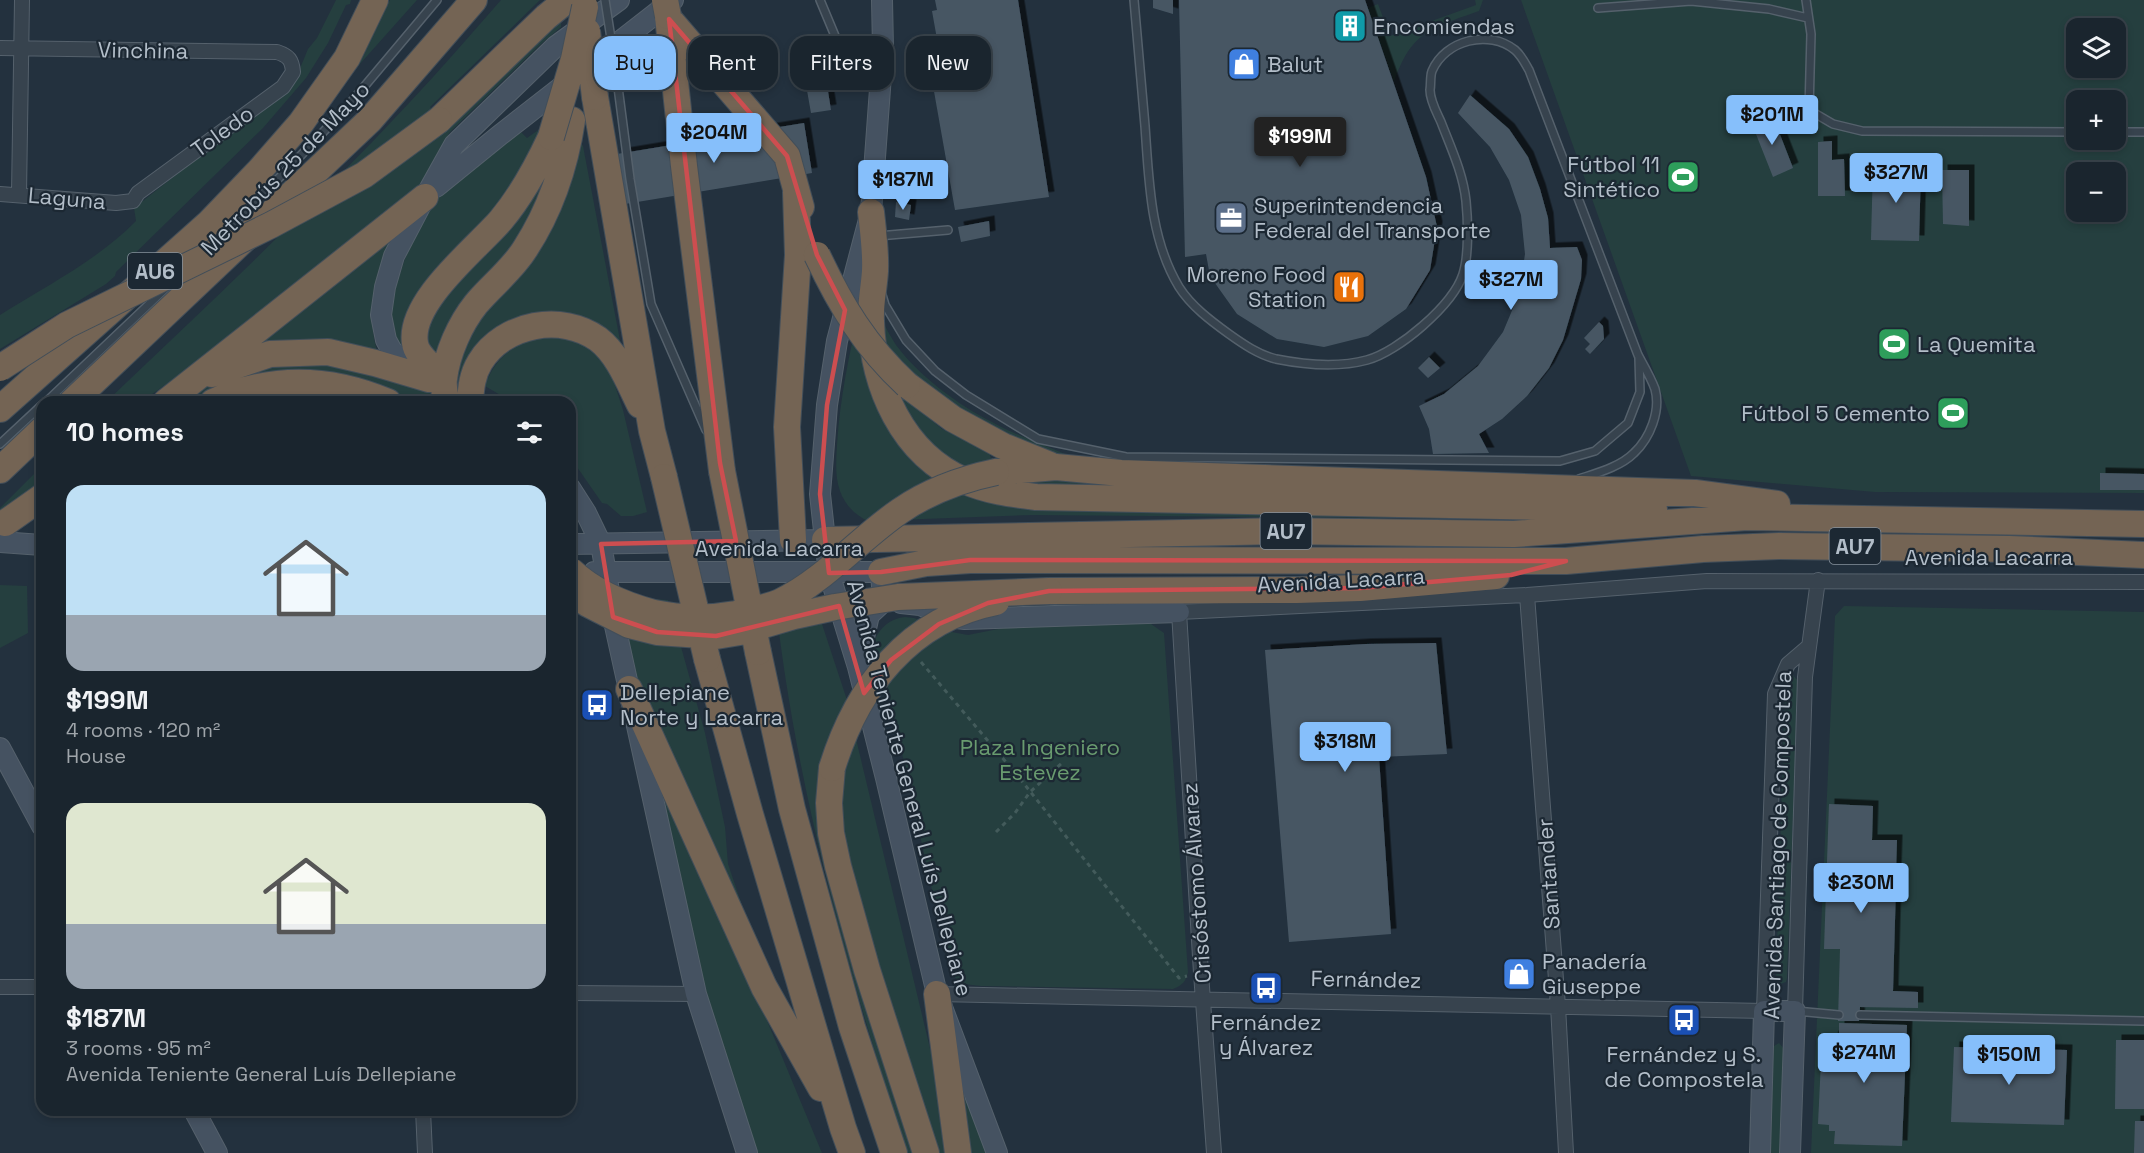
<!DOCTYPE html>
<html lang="en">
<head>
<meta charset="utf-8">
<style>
	:root { --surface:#1a252e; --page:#232d36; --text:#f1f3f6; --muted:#9fa5aa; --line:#38424a; --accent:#86bffb }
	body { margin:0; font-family:"Space Grotesk",sans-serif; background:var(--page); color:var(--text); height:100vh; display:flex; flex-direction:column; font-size:22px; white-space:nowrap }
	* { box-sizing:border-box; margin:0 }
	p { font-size:20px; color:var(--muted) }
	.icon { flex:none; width:33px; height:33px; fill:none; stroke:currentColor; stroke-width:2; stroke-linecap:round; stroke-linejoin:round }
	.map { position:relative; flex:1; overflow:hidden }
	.sheet { position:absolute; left:36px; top:396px; width:540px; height:720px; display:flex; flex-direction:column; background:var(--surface); border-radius:18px; box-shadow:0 3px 9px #0003,0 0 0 2px var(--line) }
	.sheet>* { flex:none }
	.hud { position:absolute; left:594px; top:36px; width:570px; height:54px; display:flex; gap:12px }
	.buttons { position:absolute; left:2066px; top:18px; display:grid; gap:12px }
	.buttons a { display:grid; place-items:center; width:60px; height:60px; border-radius:12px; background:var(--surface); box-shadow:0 3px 9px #0003,0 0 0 2px var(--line); font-size:30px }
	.price { position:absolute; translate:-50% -51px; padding:0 14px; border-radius:6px; background:var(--accent); color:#111; font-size:20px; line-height:39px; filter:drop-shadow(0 2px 3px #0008) }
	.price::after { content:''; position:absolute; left:50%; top:36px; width:18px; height:14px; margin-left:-9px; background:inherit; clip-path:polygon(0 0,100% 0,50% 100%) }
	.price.selected { background:#222; color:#fff }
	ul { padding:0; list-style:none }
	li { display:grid; align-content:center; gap:12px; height:318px; padding:0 30px }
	li span { display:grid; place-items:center; height:186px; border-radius:18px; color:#555 }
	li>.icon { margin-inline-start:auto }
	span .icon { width:108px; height:108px; fill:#fffc; stroke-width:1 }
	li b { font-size:26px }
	h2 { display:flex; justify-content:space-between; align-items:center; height:72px; padding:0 30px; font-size:26px }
	.tag { padding:0 21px; border-radius:18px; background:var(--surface); box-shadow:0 3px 9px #0003,0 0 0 2px var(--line); font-size:21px; line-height:54px }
	.tag.selected { background:var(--accent); color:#111 }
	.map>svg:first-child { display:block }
</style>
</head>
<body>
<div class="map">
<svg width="2144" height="1153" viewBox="0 0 2144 1153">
	<defs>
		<filter id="shadow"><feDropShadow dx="5.5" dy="-5.5" stdDeviation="0" flood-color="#0009"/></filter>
	</defs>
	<rect width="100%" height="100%" fill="#23313e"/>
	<path fill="#253f3f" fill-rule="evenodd" d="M336,0H351L350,4L346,5L328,43L306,78L263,128L116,272L115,276L106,284L0,349V315C46,286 98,260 136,221L134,208L285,89L296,78L308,49L317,38Z
		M390,0H417L359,65L388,3Z
		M501,0H540L430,107L447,128L561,20V27L541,44L450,132L439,150L417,193L209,354L141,402H106C209,304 313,206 410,102C441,69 471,34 501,0Z
		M1475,0H1483L1479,11C1432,28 1412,30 1394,82L1368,8L1378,4L1390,36L1476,5Z
		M1521,0H2144V493L1875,492L1691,476ZM2076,28H2115V68H2076ZM2076,100H2115V140H2076ZM2076,172H2115V212H2076Z
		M544,126L536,147L404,350L396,339L391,327L389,313L392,297L407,253L426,217L436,198L521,132L527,138Z
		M580,142L583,146L622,351L536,315L459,400L454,395L461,350Z
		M547,165L550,179L509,255L438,402H412L379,386L209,392L191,402H182L207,385L238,371L314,358L390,375L423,335L436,308Z
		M394,236C382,276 363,316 379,356L260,344Z
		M860,308L869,366L957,486L1523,519L1032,515L868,521C855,515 845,505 840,491C835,477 836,461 837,445C840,398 849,354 860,308Z
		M880,316C885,326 890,336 896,345C918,375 958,405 992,422C1017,436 1045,445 1072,457L1038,448L902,396L942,429L989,452L998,481L1063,479L1314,488H1010L943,461L894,401Z
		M548,335L580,342L596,352L611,373L623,410L647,512L633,516H621L607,504L602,503L570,457V402H512L485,386C495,356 517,341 548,335Z
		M293,391L364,402H239Z
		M42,466V483L0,517V508Z
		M0,585L27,586L28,633L0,648Z
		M774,589H790L820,618L846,697L939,1086L952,1153H935L912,1083L824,768L914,1153H907C847,969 794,783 774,589Z
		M629,598L668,600L705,733L725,827L728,864L746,917L634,682L622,604Z
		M1844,606L2144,612V1153H1811L1835,616Z
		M905,617L914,618L946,631L968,635L1008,627L1142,623L1151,624L1164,633L1188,972C1186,981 1183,985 1173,989L981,986C955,984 953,979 946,954L888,689C883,679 877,668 874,657C870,637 885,619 905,617Z
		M1792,674L1798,681L1787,978L1786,982L1780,984L1776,979L1785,685L1789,675Z
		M661,797H665L746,970L822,1153H757L711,1009L688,921Z
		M1779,1043L1785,1050L1781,1153H1769L1772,1054L1774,1046Z
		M957,1068L987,1153H971Z"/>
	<path fill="#475764" filter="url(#shadow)" d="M935,0H1018L1049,197L955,210L932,80L944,78L932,11L937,10Z
		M1153,0H1173V14L1153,8Z
		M1179,0H1365L1426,177L1437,227L1430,270L1406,309L1368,336L1324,347L1277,339L1237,314L1210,276L1206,254L1185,257Z
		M820,42L831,110L811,113L805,79L794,81L791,61L802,59L799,45Z
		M1470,95L1509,129L1528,157L1540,189L1548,218L1550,248L1577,247L1582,260L1581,279L1563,340L1549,368L1527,396L1502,419L1479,434L1489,453L1433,454L1429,429L1419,406L1444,394L1478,366L1503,332L1519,294L1525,254L1521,215L1509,180L1490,147L1458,113Z
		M1772,114L1793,168L1773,177L1752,124Z
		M804,123L812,173L625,204L617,154Z
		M1832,141V160L1844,159L1845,196H1818V142Z
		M1873,167L1921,168L1919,241L1871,240Z
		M1942,170H1969V226L1943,224Z
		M896,202L911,205L909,220L895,217Z
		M989,221L990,236L961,242L958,227Z
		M1599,322L1603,326L1604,339L1590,354L1585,349L1590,344L1584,338Z
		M1429,357L1440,368L1428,378L1418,368Z
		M2100,473L2144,474V490H2100Z
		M1436,643L1447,754L1379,757L1391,934L1289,942L1265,650L1366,644Z
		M1829,804L1873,806L1872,840H1897L1896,871L1867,870V885H1896L1893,991L1918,992V1008L1860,1007L1859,1021H1838L1840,949H1824Z
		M1839,1023L1907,1025L1902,1146L1834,1144L1835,1131H1829V1125L1818,1124L1822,1041H1832L1833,1036H1839Z
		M2116,1040H2144V1109H2115Z
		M1954,1047L2067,1050L2064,1125L1951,1122Z
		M2135,1121H2144V1153H2134Z"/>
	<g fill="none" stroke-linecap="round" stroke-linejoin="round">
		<defs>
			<path id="lane" d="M820,0L848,67
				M1134,0C1138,42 1141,84 1145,126C1149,181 1150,239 1179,287C1191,306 1211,321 1229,334C1243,344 1259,355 1276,359C1306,365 1337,368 1367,360C1398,352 1453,305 1463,274C1469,255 1468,221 1466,201C1463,173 1451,148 1441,122C1437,113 1430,101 1430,90C1431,85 1430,76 1432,71C1445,40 1489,29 1515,50C1521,55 1525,63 1529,70L1638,355C1644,366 1651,378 1655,389C1661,411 1650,438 1634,453C1620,467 1597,473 1579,479
				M1806,0L1811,34L1809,110L1833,124L1862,131L2076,132
				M1598,8L1691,1L1769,9L1808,18
				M615,64L630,179L651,304L706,430
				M2115,132H2144
				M878,236L948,230
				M215,241L285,172L347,107L437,0
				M882,295L885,305L906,340L935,371L966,395L1038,439L1126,457L1560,461L1595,451L1628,423L1640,392L1639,358
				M46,402L166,288
				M0,444L42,405
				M1796,1011L1839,1015
				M1860,1015L2144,1021"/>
			<path id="street" d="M0,48L277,52C289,56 292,60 293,72L283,87L138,193L133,201L116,203L0,194
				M19,194L22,0
				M1527,595L1558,1006L1566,1153
				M0,987H42
				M570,993L696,994
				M937,994L1764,1011L1775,694L1788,664L1809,646
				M1795,1011L1805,677L1818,580
				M423,1110L425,1153
				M1214,1153L1201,973L1179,612L1527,595L1707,581L2144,582"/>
			<path id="secondary" d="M882,0L883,48L871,212L837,341L827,405L820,494L825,540L829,573L858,667L886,778L937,994L997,1153
				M436,187L500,135L673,0
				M419,373L392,351L386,340L381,315L385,287L394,256L425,197L454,145L556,46L619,0
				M570,488L586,513L601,544L615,626L696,994L747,1153
				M0,542L42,545
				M570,544L825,540
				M594,572H881L883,602
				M901,603L920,605L948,617L965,619L1179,612
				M858,664L869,615L883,602
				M0,748L42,826
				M194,1110L217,1153
				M1760,1153L1764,1011H1795L1790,1153"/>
			<path id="highway" d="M668,16L684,166L722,471
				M669,19L787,156L801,207
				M595,97L652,431L664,477
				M439,120L546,17L567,0
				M871,212C873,231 876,252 875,271C874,288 870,305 871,321C873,386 902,454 965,481C987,491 1012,494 1036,497L1654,509
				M433,369C426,361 416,353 415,343C408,302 477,248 501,220C522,195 537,167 551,137
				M212,374L270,354L328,352L375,363L429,379
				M907,385L953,419L1003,446L1050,465
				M72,402L370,120L474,0
				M166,402L425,197
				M213,402C272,375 329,377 388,402
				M446,402C445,395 443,386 444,379C447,353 460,324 476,304C492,285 512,270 525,249C551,209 565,167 572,120
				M470,402C471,388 472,375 480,362C504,323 562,313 598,339C618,354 629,383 640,405
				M0,409L209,223L260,170L301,123L347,58L375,0
				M0,470L42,430
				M996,472L1056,467L1121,473L1695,493L1777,504
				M5,523L42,497
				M793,540L787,427L798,255L796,192
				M825,540L1279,531L1514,534L1747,517L2144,524
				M881,572L926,563L970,560L1566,561L1703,549L1779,546L2009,549L2144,555
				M1049,591L1297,590L1360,588L1496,576
				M758,652L792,809L852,1027L894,1153
				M707,659L750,814L843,1128L852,1153
				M629,689L764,987L821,1088
				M832,768L829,803L831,833L838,866L867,970L926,1153
				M937,994L958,1153"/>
		</defs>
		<use href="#lane" stroke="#55616c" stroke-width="10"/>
		<use href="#street" stroke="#55616c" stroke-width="16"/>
		<use href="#secondary" stroke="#55616c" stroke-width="22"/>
		<use href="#highway" stroke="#424e59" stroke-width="28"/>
		<path stroke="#435b5b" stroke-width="3" stroke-dasharray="4.5 4.5" stroke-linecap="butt" d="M921,662L1017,775L1179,978L1187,976
			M996,832L1015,813L1030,792L1064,761"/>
		<use href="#lane" stroke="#37434e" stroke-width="7"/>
		<use href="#street" stroke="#37434e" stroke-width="14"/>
		<use href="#secondary" stroke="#455261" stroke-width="20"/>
		<use href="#highway" stroke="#746454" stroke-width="26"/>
		<defs>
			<path id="lane-bridge" d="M605,0L615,64"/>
			<path id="highway-bridge" d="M665,0L668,16
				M587,31L595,97
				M551,137L574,59L585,7
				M817,255C841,306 865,346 907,385
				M0,368L67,325L271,225L364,175L439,120
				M722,471L758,652
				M664,477L707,659
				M570,570C593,592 624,605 654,613C683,619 708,619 736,614C750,610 766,608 780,602C825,580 859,539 900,511C929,491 962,479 996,472
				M570,592L588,604L629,625L657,632L716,636L740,632L794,616L835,607L898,597L1049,591
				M832,768C857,687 909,619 996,602"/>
		</defs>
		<use href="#lane-bridge" stroke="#55616c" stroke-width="10" stroke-linecap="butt"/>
		<use href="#highway-bridge" stroke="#424e59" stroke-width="28" stroke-linecap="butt"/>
		<use href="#lane-bridge" stroke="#37434e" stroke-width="7"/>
		<use href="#highway-bridge" stroke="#746454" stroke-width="26"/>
	</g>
	<path fill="none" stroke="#cd4e50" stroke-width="4.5" stroke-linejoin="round" d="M669,19L787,156L817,255L845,310L827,405L820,494L829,573L881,572L970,560L1566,561L1511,575L1360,588L1049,591L988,603L939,624L891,660L864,693L839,606L716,636L657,632L613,617L601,544L736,541L720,463Z"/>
	<defs>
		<symbol id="building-square" viewBox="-11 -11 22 22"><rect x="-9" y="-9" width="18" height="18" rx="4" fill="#0f9aa8" stroke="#1c2833"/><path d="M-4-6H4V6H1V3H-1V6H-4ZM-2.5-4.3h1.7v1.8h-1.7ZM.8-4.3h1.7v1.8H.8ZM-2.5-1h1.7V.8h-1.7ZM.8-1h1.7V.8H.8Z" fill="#fff"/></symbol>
		<symbol id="shop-square" viewBox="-11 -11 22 22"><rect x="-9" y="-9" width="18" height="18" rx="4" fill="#3f7fe0" stroke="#1c2833"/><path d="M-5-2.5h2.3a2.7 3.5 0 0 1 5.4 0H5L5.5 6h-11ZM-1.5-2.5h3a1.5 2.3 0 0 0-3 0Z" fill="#fff"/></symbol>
		<symbol id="stadium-square" viewBox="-11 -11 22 22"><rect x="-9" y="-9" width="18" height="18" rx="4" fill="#2e9e5b" stroke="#1c2833"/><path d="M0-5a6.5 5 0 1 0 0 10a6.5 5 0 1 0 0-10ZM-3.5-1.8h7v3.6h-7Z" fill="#fff"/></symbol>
		<symbol id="office-square" viewBox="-11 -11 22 22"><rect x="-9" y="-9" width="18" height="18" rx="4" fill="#5c6f8a" stroke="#1c2833"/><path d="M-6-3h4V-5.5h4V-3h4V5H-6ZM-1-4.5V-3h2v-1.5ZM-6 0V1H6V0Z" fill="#fff"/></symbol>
		<symbol id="restaurant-square" viewBox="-11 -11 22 22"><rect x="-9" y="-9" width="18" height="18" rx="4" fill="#e8710a" stroke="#1c2833"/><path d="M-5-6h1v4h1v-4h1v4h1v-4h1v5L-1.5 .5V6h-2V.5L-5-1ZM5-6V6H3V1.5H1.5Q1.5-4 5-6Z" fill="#fff"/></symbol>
		<symbol id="bus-square" viewBox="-11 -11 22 22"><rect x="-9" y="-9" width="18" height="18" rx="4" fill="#1a4fb4" stroke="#1c2833"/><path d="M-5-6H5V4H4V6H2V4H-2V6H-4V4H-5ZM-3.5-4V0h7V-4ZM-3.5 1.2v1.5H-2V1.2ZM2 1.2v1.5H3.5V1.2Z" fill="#fff"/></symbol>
	</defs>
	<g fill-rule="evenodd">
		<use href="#building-square" x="1331" y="7" width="38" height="38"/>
		<use href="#shop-square" x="1225" y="45" width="38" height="38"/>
		<use href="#stadium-square" x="1664" y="158" width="38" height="38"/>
		<use href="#office-square" x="1212" y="199" width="38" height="38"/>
		<use href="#restaurant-square" x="1330" y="268" width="38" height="38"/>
		<use href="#stadium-square" x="1875" y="325" width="38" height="38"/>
		<use href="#stadium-square" x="1934" y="394" width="38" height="38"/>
		<use href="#bus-square" x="578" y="686" width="38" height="38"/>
		<use href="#shop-square" x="1500" y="955" width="38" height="38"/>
		<use href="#bus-square" x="1247" y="969" width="38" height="38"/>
		<use href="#bus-square" x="1665" y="1001" width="38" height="38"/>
	</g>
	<g text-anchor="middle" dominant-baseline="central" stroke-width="4.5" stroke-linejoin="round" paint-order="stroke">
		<g fill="#1c2833" stroke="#86919c" stroke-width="1.5">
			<rect x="128" y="253" width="54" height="36" rx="4.5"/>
			<rect x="1260.5" y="513" width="51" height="36" rx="4.5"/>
			<rect x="1829.5" y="528" width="51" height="36" rx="4.5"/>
		</g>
		<g font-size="21" font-weight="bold" fill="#b3bec9">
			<text x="155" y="271">AU6</text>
			<text x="1286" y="531">AU7</text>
			<text x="1855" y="546">AU7</text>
		</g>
		<g font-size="22" fill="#b3bec9" stroke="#1c2833" text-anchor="start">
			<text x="1373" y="26">Encomiendas</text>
			<text x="1267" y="64">Balut</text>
			<text x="1660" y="164" text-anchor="end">Fútbol 11<tspan x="1660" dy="25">Sintético</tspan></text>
			<text x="1254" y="205">Superintendencia<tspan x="1254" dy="25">Federal del Transporte</tspan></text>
			<text x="1326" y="274" text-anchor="end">Moreno Food<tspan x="1326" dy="25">Station</tspan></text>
			<text x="1917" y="344">La Quemita</text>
			<text x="1930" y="413" text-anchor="end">Fútbol 5 Cemento</text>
			<text x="620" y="692">Dellepiane<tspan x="620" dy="25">Norte y Lacarra</tspan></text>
			<text x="1542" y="961">Panadería<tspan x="1542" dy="25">Giuseppe</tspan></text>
			<text x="1266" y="1022" text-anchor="middle">Fernández<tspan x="1266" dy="25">y Álvarez</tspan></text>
			<text x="1684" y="1054" text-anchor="middle">Fernández y S.<tspan x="1684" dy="25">de Compostela</tspan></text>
		</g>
		<g font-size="22" fill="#b3bec9" stroke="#1c2833">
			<text transform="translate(143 50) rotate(1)">Vinchina</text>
			<text transform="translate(222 131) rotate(-36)">Toledo</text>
			<text transform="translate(285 168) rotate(-46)">Metrobús 25 de Mayo</text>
			<text transform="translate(67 198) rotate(5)">Laguna</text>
			<text x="779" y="548">Avenida Lacarra</text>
			<text x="1989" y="557">Avenida Lacarra</text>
			<text transform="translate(1341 580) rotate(-3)">Avenida Lacarra</text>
			<text transform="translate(910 788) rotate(75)">Avenida Teniente General Luís Dellepiane</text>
			<text transform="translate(1777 845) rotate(-88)">Avenida Santiago de Compostela</text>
			<text transform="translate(1548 874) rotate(-94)">Santander</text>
			<text transform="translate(1196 883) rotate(-94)">Crisóstomo Álvarez</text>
			<text transform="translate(1366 979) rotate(1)">Fernández</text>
		</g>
		<g font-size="22" fill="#699b6f" stroke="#1c2833">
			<text x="1040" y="747">Plaza Ingeniero<tspan x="1040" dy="25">Estevez</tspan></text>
		</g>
	</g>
</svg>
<div class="buttons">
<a><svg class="icon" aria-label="layers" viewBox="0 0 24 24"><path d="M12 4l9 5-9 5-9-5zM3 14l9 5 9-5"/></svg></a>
<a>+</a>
<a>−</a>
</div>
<b class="price" style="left:1772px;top:146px">$201M</b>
<b class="price" style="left:714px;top:164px">$204M</b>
<b class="price selected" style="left:1300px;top:168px">$199M</b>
<b class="price" style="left:1896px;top:204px">$327M</b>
<b class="price" style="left:903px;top:211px">$187M</b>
<b class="price" style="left:1511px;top:311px">$327M</b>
<b class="price" style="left:1345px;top:773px">$318M</b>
<b class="price" style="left:1861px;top:914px">$230M</b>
<b class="price" style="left:1864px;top:1084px">$274M</b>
<b class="price" style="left:2009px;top:1086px">$150M</b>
<div class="hud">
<a class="tag selected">Buy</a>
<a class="tag">Rent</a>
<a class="tag">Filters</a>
<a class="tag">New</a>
</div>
<section class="sheet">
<h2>10 homes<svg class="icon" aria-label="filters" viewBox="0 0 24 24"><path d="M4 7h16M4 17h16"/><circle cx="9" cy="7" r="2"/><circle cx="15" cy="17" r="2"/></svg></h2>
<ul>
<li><span style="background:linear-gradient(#bfe0f5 70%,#9aa5b1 0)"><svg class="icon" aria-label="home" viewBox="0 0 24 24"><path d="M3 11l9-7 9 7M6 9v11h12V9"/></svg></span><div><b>$199M</b><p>4 rooms · 120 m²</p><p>House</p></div></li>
<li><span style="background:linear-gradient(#dfe7d0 65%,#9aa5b1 0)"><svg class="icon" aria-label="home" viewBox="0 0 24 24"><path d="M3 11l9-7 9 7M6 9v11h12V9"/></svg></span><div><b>$187M</b><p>3 rooms · 95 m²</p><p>Avenida Teniente General Luís Dellepiane</p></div></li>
</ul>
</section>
</div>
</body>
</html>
